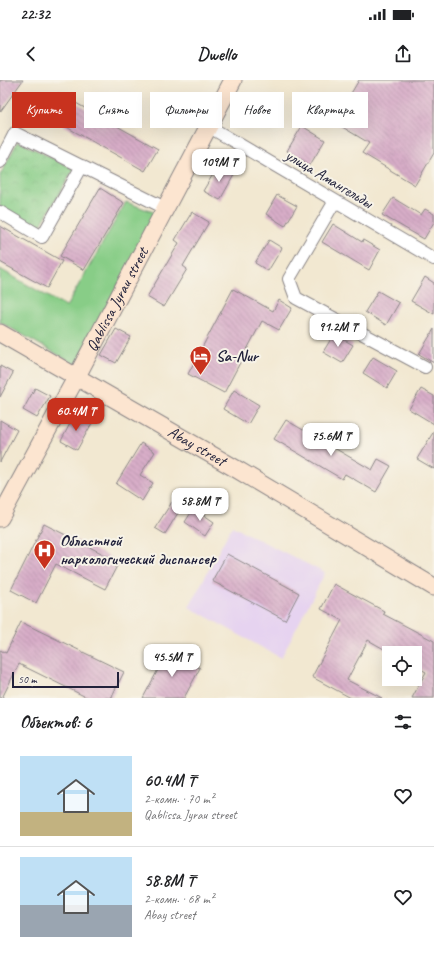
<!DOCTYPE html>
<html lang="ru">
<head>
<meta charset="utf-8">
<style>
	:root { --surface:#fff; --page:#f2f2f2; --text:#202124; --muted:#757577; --line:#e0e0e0; --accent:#c8321e }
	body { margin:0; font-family:Caveat,sans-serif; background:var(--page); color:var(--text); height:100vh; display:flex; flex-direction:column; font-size:15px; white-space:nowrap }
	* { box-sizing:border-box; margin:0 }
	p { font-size:13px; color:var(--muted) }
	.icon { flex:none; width:22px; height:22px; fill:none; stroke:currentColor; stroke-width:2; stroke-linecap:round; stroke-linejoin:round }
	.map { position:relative; height:618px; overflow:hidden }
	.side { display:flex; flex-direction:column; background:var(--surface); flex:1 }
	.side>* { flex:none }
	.guide { position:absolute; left:12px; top:12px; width:410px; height:36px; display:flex; gap:8px }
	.tools { position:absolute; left:382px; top:566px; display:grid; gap:8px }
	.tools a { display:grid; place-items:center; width:40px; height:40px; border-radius:0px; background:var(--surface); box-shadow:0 4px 16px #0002; font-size:20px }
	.scale { position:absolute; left:12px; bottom:10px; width:107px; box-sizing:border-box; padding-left:4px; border:2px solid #22223b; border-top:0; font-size:11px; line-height:14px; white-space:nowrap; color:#22223b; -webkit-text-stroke:3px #f7f3e8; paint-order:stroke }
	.price { position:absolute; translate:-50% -34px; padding:0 9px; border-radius:8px; background:#fff; color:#222; font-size:13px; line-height:26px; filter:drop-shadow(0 1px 2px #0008) }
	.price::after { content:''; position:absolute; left:50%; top:24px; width:12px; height:9px; margin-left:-6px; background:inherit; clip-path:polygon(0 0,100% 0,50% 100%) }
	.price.on { background:var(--accent); color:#fff }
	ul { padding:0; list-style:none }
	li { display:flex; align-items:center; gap:12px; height:100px; padding:0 20px }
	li+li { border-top:1px solid var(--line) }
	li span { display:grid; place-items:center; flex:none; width:112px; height:80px; border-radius:0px; color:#555 }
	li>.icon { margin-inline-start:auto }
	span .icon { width:48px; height:48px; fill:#fffc; stroke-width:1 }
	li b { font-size:17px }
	h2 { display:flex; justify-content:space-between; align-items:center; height:48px; padding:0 20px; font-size:17px }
	.chip { padding:0 14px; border-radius:0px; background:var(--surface); box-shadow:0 4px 16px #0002; font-size:14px; line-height:36px }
	.chip.on { background:var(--accent); color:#fff }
	.status { display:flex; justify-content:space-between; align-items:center; height:28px; padding:0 20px; background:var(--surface); direction:ltr }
	.status svg { height:11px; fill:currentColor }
	header { display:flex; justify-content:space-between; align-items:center; height:52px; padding:0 20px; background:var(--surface); font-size:18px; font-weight:600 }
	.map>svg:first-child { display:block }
</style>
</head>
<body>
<div class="status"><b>22:32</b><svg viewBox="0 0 49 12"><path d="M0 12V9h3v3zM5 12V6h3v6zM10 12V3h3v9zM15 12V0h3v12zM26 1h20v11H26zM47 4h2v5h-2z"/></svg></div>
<header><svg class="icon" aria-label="back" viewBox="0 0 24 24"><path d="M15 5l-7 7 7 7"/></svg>Dwello<svg class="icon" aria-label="share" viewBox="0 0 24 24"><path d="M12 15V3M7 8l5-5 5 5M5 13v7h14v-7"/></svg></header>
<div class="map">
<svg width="434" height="618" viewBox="0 0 434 618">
	<defs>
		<pattern id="park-crowns" width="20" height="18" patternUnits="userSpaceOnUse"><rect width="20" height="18" fill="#88cd87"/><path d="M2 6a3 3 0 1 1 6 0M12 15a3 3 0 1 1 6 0" fill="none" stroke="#75b075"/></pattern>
		<pattern id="building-back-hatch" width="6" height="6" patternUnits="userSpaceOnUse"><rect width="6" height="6" fill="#d8adc8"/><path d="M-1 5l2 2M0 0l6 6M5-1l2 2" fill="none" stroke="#af8ca4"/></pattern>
	</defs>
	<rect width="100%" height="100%" fill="#f7f3e8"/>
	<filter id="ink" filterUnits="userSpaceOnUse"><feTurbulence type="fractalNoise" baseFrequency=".025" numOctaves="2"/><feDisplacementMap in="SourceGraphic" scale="8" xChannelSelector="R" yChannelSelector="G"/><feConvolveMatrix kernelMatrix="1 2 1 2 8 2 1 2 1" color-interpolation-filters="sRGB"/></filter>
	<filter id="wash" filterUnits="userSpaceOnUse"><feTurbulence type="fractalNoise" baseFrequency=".012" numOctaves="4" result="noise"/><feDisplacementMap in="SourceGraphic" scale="16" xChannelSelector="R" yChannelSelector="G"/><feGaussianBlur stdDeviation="0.9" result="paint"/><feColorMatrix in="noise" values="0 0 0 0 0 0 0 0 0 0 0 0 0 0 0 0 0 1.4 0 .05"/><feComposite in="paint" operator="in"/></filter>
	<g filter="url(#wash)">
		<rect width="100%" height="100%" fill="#f2e8d1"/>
		<path fill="#e6d3f0" d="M232,446L325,493L281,578L189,527Z"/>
		<path fill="#88cd87" stroke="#557861" d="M126,122L156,133L76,285L0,242V189L66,227Z"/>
		<path fill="url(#park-crowns)" stroke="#557861" d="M18,61L74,89L39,148L0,127V95Z"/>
		<g id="blocks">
			<path fill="url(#building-back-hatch)" d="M0,0H23L0,32Z
				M359,0H434V73L415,105L362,73L369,63L334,42Z
				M58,13L158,69L145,91L45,35Z
				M302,46L325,60L310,85L287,71Z
				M218,86L234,95L220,120L203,111Z
				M100,108L124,123L84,190L60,176Z
				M277,115L297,126L285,146L266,134Z
				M393,118L421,135L425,129L434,134V142L424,159L382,135Z
				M192,132L209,142L183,186L187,189L164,227L147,217L179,163L175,160Z
				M333,144L362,162L363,160L380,170L369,190L322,162Z
				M0,146L62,181L47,208L0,182Z
				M269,160L282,168L268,191L255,183Z
				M425,197L434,203V234L411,221Z
				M233,209L273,231L279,220L292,228L279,250L262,241L224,313L188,294Z
				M378,211L399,223L386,245L365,232Z
				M116,249L131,257L116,283L101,275Z
				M434,249V283L419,274Z
				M334,254L353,265L342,283L323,272Z
				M373,277L397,291L387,308L363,293Z
				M0,286L13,293L0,317Z
				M35,308L50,316L37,338L23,330Z
				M421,309L434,316V344L409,329Z
				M234,310L259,325L248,344L223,329Z
				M75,334L92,343L77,370L61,361Z
				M0,340L17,350L0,382Z
				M286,340L372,390L378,379L391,386L376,412L345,394L342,399L274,359Z
				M434,351V389L417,379Z
				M141,363L155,372L140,395L153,403L142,421L116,404Z
				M172,422L181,428L165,454L155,448Z
				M194,428L214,442L205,456L185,442Z
				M44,444L119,482L105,509L56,484L36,523L11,510Z
				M227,474L299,513L285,540L212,501Z
				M334,504L384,531L383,534L434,561V618H412L426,592L415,586V573H391L368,560L347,600L382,618H351L312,597L342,540L321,529Z
				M21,542L124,592L111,618H88L19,584L2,618H0V570L6,573Z
				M168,571L200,588L184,618H143Z"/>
		</g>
	</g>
	<g filter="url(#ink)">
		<use href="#blocks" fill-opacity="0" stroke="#8a8586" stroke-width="1"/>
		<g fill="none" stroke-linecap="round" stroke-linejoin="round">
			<defs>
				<path id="street" d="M208,46L434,179
					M0,82L15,53L165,128
					M335,121L289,199L296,218L425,287
					M0,132L42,157L82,86"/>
				<g id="secondary">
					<path id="s1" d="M0,253L238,390L434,507"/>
					<path id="s2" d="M0,438L77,296L233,0"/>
				</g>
			</defs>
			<use href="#street" stroke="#8a8586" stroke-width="14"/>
			<use href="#secondary" stroke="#8a8586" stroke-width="19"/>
			<use href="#street" stroke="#fff" stroke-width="12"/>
			<use href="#secondary" stroke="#fce5d0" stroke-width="17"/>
		</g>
	</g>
	<defs>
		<symbol id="hotel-pin" viewBox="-11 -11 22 30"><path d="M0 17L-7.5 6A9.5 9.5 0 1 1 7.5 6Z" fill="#c8321e" stroke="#f7f3e8"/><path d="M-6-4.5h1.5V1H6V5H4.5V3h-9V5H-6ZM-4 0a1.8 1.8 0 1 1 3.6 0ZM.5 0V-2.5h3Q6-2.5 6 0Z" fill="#fff"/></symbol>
		<symbol id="hospital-pin" viewBox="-11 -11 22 30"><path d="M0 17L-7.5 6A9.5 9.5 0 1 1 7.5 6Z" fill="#c8321e" stroke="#f7f3e8"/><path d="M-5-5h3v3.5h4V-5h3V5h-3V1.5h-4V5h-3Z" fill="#fff"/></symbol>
	</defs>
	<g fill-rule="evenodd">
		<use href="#hotel-pin" x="188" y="264" width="25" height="34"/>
		<use href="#hospital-pin" x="32" y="458" width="25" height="34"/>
	</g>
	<g text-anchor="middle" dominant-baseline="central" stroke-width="4" stroke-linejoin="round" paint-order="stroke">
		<g font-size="16" fill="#22223b" stroke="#f7f3e8">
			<text transform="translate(329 99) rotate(31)">улица Амангельды</text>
			<text stroke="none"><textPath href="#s2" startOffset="248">Qablissa Jyrau street</textPath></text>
			<text stroke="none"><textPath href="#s1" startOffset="227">Abay street</textPath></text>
		</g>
		<g font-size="16" font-weight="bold" fill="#22223b" stroke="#f7f3e8" text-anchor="start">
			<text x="216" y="276">Sa-Nur</text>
			<text x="60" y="461">Областной<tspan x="60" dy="18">наркологический диспансер</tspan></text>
		</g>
	</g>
</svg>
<div class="tools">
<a><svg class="icon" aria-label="locate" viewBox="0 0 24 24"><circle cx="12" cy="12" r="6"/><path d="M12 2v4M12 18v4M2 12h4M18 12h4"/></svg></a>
</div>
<div class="scale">50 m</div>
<b class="price" style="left:219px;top:103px">109M ₸</b>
<b class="price" style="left:338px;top:268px">91.2M ₸</b>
<b class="price on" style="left:76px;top:352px">60.4M ₸</b>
<b class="price" style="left:331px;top:377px">75.6M ₸</b>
<b class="price" style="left:200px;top:442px">58.8M ₸</b>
<b class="price" style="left:172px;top:598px">45.5M ₸</b>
<div class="guide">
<a class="chip on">Купить</a>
<a class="chip">Снять</a>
<a class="chip">Фильтры</a>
<a class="chip">Новое</a>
<a class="chip">Квартира</a>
</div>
</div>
<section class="side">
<h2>Объектов: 6<svg class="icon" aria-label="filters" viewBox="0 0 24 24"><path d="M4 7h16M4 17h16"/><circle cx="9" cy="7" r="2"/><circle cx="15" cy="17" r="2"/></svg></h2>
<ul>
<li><span style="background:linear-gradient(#bfe0f5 70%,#c2b280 0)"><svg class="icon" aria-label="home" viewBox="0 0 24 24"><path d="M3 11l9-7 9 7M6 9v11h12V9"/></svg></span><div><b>60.4M ₸</b><p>2-комн. · 70 m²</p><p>Qablissa Jyrau street</p></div><svg class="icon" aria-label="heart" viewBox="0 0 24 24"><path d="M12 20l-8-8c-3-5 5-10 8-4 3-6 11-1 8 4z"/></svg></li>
<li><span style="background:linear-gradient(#bfe0f5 60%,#9aa5b1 0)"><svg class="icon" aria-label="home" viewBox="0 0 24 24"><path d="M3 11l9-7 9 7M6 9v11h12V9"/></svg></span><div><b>58.8M ₸</b><p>2-комн. · 68 m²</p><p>Abay street</p></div><svg class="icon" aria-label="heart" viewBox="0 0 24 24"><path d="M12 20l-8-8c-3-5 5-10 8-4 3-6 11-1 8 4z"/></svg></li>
</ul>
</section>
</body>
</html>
